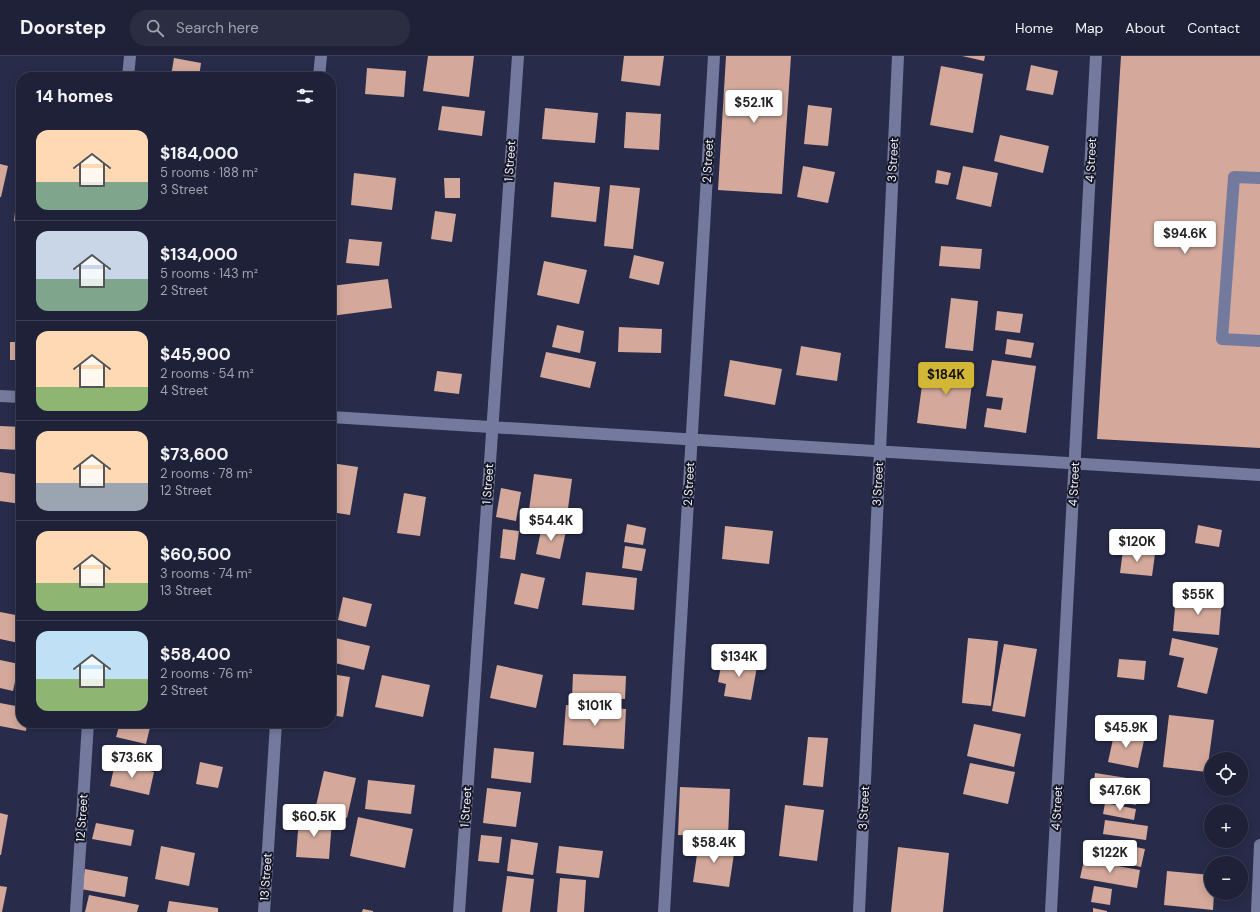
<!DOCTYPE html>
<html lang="en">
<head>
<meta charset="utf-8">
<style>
	:root { --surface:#1e2138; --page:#2b2e43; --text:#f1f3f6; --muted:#a1a3ae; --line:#3c3e53; --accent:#d2b736 }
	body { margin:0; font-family:"DM Sans",sans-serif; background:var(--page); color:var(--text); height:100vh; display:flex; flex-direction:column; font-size:15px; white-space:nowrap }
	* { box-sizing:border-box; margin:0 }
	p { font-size:13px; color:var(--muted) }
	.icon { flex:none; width:22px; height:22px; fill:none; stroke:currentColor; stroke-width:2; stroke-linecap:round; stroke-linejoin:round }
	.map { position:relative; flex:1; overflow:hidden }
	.sheet { position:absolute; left:16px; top:16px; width:320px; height:656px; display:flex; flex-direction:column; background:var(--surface); border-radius:16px; box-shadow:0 2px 10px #0003,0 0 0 1px var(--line) }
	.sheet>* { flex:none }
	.tools { position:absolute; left:1204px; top:696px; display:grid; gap:8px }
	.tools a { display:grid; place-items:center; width:44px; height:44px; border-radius:50%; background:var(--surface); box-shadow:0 2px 10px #0003,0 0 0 1px var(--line); font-size:20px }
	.price { position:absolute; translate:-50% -34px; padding:0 9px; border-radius:4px; background:#fff; color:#222; font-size:13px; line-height:26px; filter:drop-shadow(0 1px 2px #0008) }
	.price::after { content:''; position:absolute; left:50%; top:24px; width:12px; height:9px; margin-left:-6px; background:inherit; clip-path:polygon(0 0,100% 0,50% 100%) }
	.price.current { background:var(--accent); color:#111 }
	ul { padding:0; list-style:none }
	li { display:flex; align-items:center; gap:12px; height:100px; padding:0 20px }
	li+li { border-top:1px solid var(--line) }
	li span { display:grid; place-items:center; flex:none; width:112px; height:80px; border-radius:12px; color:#555 }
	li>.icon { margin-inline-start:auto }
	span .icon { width:48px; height:48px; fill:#fffc; stroke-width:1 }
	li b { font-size:17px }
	h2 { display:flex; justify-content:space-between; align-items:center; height:48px; padding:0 20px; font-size:17px }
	header { display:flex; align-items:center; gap:24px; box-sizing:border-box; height:56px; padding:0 20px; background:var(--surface); border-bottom:1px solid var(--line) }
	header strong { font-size:19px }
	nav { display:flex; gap:22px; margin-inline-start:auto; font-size:14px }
	.search { width:280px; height:36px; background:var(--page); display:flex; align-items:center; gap:10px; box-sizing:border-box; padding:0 14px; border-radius:16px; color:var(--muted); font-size:15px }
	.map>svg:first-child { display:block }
</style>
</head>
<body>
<header>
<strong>Doorstep</strong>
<div class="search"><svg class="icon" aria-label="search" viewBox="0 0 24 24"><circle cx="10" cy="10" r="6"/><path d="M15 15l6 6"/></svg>Search here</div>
<nav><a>Home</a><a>Map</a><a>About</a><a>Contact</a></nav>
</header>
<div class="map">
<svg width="1260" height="856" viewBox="0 0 1260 856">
	<rect width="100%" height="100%" fill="#282c4a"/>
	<path fill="#d4a99c" d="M428,0H474L469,41L423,35Z
		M624,0H664L660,30L621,25Z
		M726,0H791L782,138L718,134Z
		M962,0H985L984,5Z
		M1121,0H1260V392L1097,383Z
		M174,2L201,7L199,21L171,20Z
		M1031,9L1058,15L1053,39L1026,34Z
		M941,10L983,18L973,77L930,69Z
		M367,12L406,15L404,41L365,38Z
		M808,49L832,52L828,90L804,88Z
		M442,50L485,55L482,80L438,74Z
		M545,52L598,57L595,87L542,83Z
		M626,56L661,58L659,94L624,92Z
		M1000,79L1049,90L1043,117L994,105Z
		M0,108L8,110L1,141H0Z
		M803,110L835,116L828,147L797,141Z
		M963,110L998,117L991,151L956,143Z
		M937,114L951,117L948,129L935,127Z
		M354,117L396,122L392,154L351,149Z
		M444,122H460V142H445Z
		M554,126L600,131L596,166L551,161Z
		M610,129L640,132L633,193L604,190Z
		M16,147H21V166L14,165Z
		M435,155L456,158L452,186L431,183Z
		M349,183L382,186L379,210L346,207Z
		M941,190L982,193L980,213L939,210Z
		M634,199L664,206L659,229L629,222Z
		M544,205L587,214L579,248L537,239Z
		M388,223L392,252L331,260V230Z
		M20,241H21V257L17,255Z
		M951,242L978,245L973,295L945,292Z
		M997,255L1023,258L1020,277L995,274Z
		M557,269L584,275L580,297L552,291Z
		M619,271L662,273L661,297L618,296Z
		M1007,283L1034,287L1031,302L1005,298Z
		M10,286H21V304H10Z
		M801,290L841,297L837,325L796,319Z
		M546,296L596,306L590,332L540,321Z
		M730,304L782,313L775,349L724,340Z
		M992,304L1036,310L1026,377L984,371L987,352L1001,354L1003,342L986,340Z
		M925,306L974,312L966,373L917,367Z
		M437,315L462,318L459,338L434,335Z
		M0,370L21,371V394L0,393Z
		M331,407L358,411L350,459L331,456Z
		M0,416L21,419V448L0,445Z
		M534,418L572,423L567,460L529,454Z
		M501,432L521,436L516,465L496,461Z
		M404,437L426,441L420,480L397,477Z
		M627,468L646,472L643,489L624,486Z
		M1198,469L1222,474L1219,491L1195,487Z
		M542,470L566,475L560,503L536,498Z
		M725,470L773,475L769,508L722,503Z
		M503,473L519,475L515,504L500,502Z
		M625,490L646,493L642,515L622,512Z
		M1123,494L1155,498L1152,520L1120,517Z
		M586,516L637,522L634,554L582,549Z
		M521,517L545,522L538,553L514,548Z
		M1176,540L1222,544L1219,579L1173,575Z
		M343,541L372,548L366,571L338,564Z
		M0,556L21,560V579L19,587L0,583Z
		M331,581L370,590L364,614L331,606Z
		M968,582L998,585L991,650L962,647Z
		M1172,582L1218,592L1207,638L1177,631L1184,602L1169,599Z
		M1004,588L1037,593L1025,661L992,655Z
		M730,600L758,605L751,644L724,640L726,628L718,626L721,610L728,611Z
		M1119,603L1146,605L1144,624L1117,621Z
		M0,604L19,608L13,635L0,632Z
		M497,609L543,619L536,652L490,642Z
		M331,618L350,621L343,661L331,659Z
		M573,618L626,620L625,643L572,642Z
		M382,619L430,629L423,661L375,651Z
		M0,647L21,651V667H27L26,675L0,670Z
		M566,649L626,653L624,693L563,689Z
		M1169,659L1214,664L1207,716L1163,711Z
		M120,667H151L146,688L116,681Z
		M974,668L1021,678L1014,711L967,700Z
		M1115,674L1145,680L1138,712L1108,706Z
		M808,681L828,682L823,731L803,729Z
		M494,692L534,696L531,727L491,722Z
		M200,706L223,711L218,732L196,728Z
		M115,707L154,716L149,739L110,730Z
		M970,707L1015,716L1008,748L963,738Z
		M324,715L356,722L347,762L315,754Z
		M1095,717L1140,724L1136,749L1092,741Z
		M368,724L415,729L411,758L365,753Z
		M680,731L730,733L728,781L678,779Z
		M487,732L521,736L516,771L483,767Z
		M1105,747L1136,753L1134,764L1103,758Z
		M785,749L824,754L817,805L779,800Z
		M0,757L8,759L1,799H0Z
		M299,761L332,764L329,803L296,801Z
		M358,761L413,773L405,812L350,800Z
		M1105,764L1148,770L1146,784L1103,778Z
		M96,767L134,774L131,790L92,783Z
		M481,779L502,781L499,807L478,805Z
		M511,783L538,787L533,819L507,815Z
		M1105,784L1145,793L1141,811L1100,802Z
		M699,785L735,791L729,831L693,826Z
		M161,790L195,797L189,830L155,823Z
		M559,790L603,795L599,822L556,817Z
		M898,791L949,797L943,856H891Z
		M1084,804L1140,814L1137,832L1080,822Z
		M85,813L128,821L125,841L81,833Z
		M1167,815L1211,819V837H1214L1213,854L1164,849Z
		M507,820L534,823L530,856H502Z
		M560,822L586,824L584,856H557Z
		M0,830L7,831L2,856H0Z
		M1094,830L1112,833L1110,849L1091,846Z
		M89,839L139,849L137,856H85Z
		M169,845L218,852V856H167Z
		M1093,852L1107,855V856H1093Z
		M363,853L373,855V856H362Z"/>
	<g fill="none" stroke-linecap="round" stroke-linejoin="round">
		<path stroke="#747a9d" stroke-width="12" d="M1260,122L1234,121L1222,283L1260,285"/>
		<path stroke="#747a9d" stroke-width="12" d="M128,21L130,0
			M319,21L321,0
			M0,340L21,341
			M331,361L1260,419
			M76,856L88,667
			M264,856L276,667
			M459,856L518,0
			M664,856L714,0
			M859,856L898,0
			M1051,856L1096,0
			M1257,856L1260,789"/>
	</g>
	<g text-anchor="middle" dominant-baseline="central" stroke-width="4" stroke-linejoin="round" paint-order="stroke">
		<g font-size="12" fill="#eff2fe" stroke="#141623">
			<text transform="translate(893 104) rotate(-87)">3 Street</text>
			<text transform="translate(1091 104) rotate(-87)">4 Street</text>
			<text transform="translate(510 105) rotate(-86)">1 Street</text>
			<text transform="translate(708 105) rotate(-87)">2 Street</text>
			<text transform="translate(488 428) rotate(-86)">1 Street</text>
			<text transform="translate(689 428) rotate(-87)">2 Street</text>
			<text transform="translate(878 428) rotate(-87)">3 Street</text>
			<text transform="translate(1074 428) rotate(-87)">4 Street</text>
			<text transform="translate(466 751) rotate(-86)">1 Street</text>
			<text transform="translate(864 752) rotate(-87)">3 Street</text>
			<text transform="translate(1057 752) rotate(-87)">4 Street</text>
			<text transform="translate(82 762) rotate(-86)">12 Street</text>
			<text transform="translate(266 821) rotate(-86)">13 Street</text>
		</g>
	</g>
</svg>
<div class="tools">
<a><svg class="icon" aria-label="locate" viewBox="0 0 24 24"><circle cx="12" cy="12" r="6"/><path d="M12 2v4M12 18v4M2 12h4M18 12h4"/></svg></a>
<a>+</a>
<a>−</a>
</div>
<b class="price" style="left:754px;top:68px">$52.1K</b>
<b class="price" style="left:1185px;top:199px">$94.6K</b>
<b class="price current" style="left:946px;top:340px">$184K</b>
<b class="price" style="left:551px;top:486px">$54.4K</b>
<b class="price" style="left:1137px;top:507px">$120K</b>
<b class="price" style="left:1198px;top:560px">$55K</b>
<b class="price" style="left:739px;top:622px">$134K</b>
<b class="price" style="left:595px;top:671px">$101K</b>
<b class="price" style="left:1126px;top:693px">$45.9K</b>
<b class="price" style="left:132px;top:723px">$73.6K</b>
<b class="price" style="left:1120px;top:756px">$47.6K</b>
<b class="price" style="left:314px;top:782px">$60.5K</b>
<b class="price" style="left:714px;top:808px">$58.4K</b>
<b class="price" style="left:1110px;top:818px">$122K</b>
<section class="sheet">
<h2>14 homes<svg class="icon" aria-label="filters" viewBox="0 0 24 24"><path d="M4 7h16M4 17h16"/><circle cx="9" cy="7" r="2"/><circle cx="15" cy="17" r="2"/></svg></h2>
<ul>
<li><span style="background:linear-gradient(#ffd9b3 65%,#7fa58c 0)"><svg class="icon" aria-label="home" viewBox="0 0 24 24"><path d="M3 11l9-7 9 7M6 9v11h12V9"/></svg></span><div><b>$184,000</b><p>5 rooms · 188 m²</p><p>3 Street</p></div></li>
<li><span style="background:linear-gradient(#c9d6e8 60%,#7fa58c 0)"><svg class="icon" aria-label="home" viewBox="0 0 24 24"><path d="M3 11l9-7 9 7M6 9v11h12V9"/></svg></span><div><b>$134,000</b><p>5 rooms · 143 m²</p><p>2 Street</p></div></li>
<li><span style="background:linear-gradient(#ffd9b3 70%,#8fb573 0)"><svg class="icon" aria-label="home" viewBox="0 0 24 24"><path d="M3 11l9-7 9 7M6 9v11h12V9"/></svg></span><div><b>$45,900</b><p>2 rooms · 54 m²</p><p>4 Street</p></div></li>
<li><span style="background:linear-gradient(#ffd9b3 65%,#9aa5b1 0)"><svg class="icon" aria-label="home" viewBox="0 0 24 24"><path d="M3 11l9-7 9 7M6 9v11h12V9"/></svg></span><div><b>$73,600</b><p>2 rooms · 78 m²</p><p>12 Street</p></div></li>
<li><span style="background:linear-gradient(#ffd9b3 65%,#8fb573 0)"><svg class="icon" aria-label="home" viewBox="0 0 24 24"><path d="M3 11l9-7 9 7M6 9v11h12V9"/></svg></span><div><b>$60,500</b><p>3 rooms · 74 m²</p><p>13 Street</p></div></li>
<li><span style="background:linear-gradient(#bfe0f5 60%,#8fb573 0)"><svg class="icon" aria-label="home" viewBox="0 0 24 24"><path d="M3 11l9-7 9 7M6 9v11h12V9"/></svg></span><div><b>$58,400</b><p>2 rooms · 76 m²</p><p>2 Street</p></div></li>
</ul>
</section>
</div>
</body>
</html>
